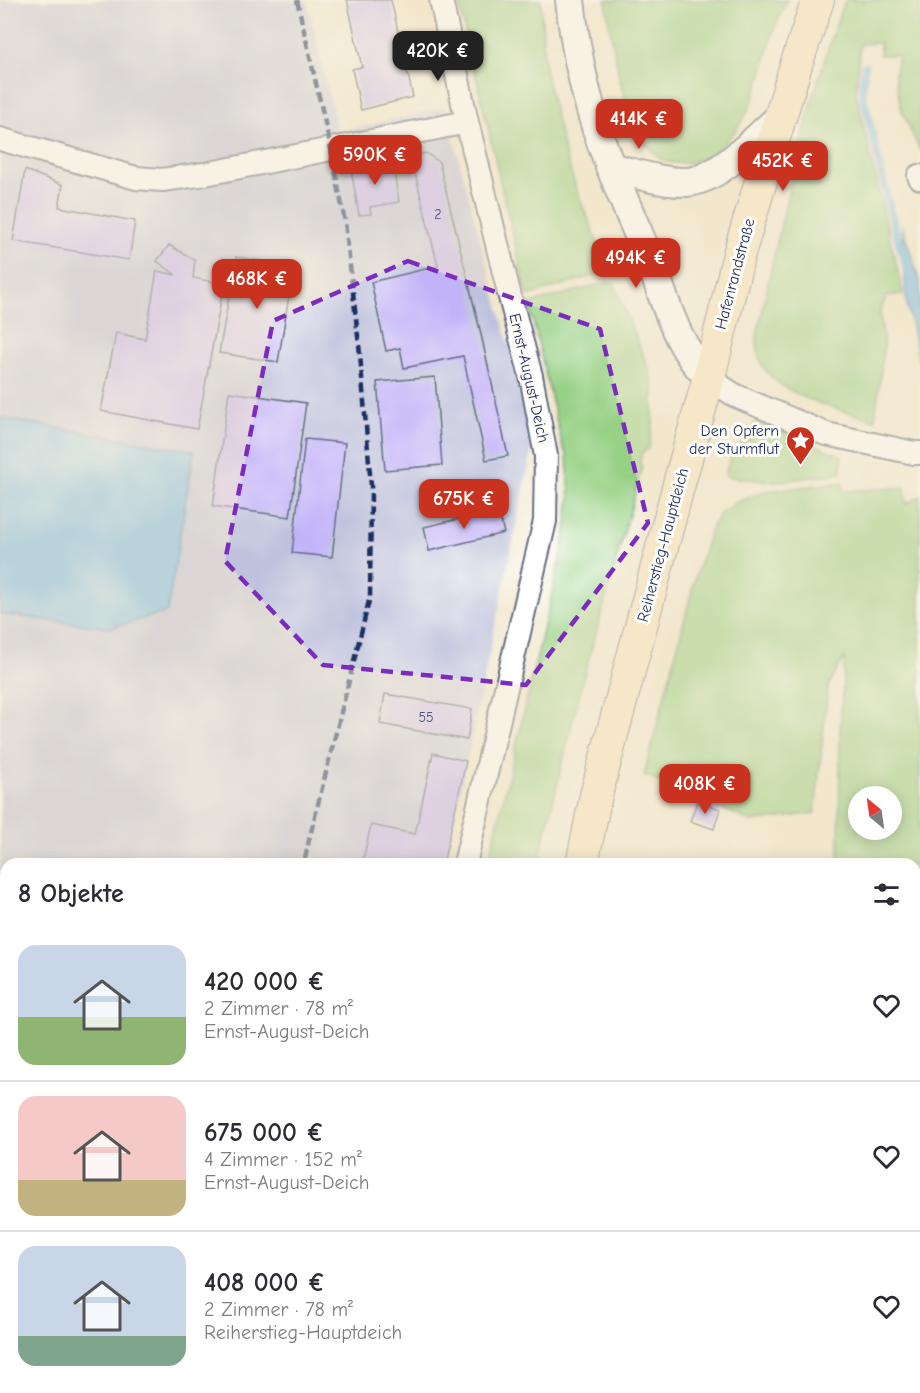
<!DOCTYPE html>
<html lang="de">
<head>
<meta charset="utf-8">
<style>
	:root { --surface:#fff; --page:#f2f2f3; --text:#2b2b33; --muted:#7c7c81; --line:#e1e1e2; --accent:#c8321e }
	body { margin:0; font-family:"Comic Neue",sans-serif; background:var(--page); color:var(--text); height:100vh; display:flex; flex-direction:column; font-size:22px; white-space:nowrap }
	* { box-sizing:border-box; margin:0 }
	p { font-size:20px; color:var(--muted) }
	.icon { flex:none; width:33px; height:33px; fill:none; stroke:currentColor; stroke-width:2; stroke-linecap:round; stroke-linejoin:round }
	.map { position:relative; flex:1; overflow:hidden }
	.drawer { position:absolute; left:0px; top:858px; width:921px; height:536px; display:flex; flex-direction:column; background:var(--surface); border-radius:18px 18px 0 0; box-shadow:0 3px 15px #0003 }
	.drawer>* { flex:none }
	.needle { width:39px; rotate:331deg }
	.controls { position:absolute; left:848px; top:786px; display:grid; gap:12px }
	.controls a { display:grid; place-items:center; width:54px; height:54px; border-radius:50%; background:var(--surface); box-shadow:0 3px 15px #0003; font-size:30px }
	.price { position:absolute; translate:-50% -51px; padding:0 14px; border-radius:12px; background:var(--accent); color:#fff; font-size:20px; line-height:39px; filter:drop-shadow(0 2px 3px #0008) }
	.price::after { content:''; position:absolute; left:50%; top:36px; width:18px; height:14px; margin-left:-9px; background:inherit; clip-path:polygon(0 0,100% 0,50% 100%) }
	.price.current { background:#222; color:#fff }
	ul { padding:0; list-style:none }
	li { display:flex; align-items:center; gap:18px; height:150px; padding:0 18px }
	li+li { border-top:2px solid var(--line) }
	li span { display:grid; place-items:center; flex:none; width:168px; height:120px; border-radius:18px; color:#555 }
	li>.icon { margin-inline-start:auto }
	span .icon { width:72px; height:72px; fill:#fffc; stroke-width:1 }
	li b { font-size:26px }
	h2 { display:flex; justify-content:space-between; align-items:center; height:72px; padding:0 18px; font-size:26px }
	.map>svg:first-child { display:block }
</style>
</head>
<body>
<div class="map">
<svg width="920" height="1393" viewBox="0 0 920 1393">
	<rect width="100%" height="100%" fill="#fdfcf7"/>
	<filter id="ink" filterUnits="userSpaceOnUse"><feTurbulence type="fractalNoise" baseFrequency=".0167" numOctaves="2"/><feDisplacementMap in="SourceGraphic" scale="12" xChannelSelector="R" yChannelSelector="G"/><feConvolveMatrix kernelMatrix="1 2 1 2 8 2 1 2 1" color-interpolation-filters="sRGB"/></filter>
	<filter id="wash" filterUnits="userSpaceOnUse"><feTurbulence type="fractalNoise" baseFrequency=".008" numOctaves="4" result="noise"/><feDisplacementMap in="SourceGraphic" scale="24" xChannelSelector="R" yChannelSelector="G"/><feGaussianBlur stdDeviation="1.35" result="paint"/><feColorMatrix in="noise" values="0 0 0 0 0 0 0 0 0 0 0 0 0 0 0 0 0 1.4 0 .05"/><feComposite in="paint" operator="in"/></filter>
	<g filter="url(#wash)">
		<rect width="100%" height="100%" fill="#f2e7cd"/>
		<path fill="#bfc2dd" d="M0,0H307L338,132L445,107L534,440L445,864H6V1388H326L325,1393H0V614L110,628L167,612L194,451L0,418Z"/>
		<path fill="#97d185" stroke="#598072" stroke-width="1.5" fill-rule="evenodd" d="M458,0H541L544,62L551,97L564,151L577,191L609,271L527,296Z
			M606,0H787C782,10 778,20 774,30C764,61 759,97 740,124C728,142 708,162 685,163C678,163 670,164 663,160C651,154 635,130 630,117C622,95 618,72 614,50C611,33 607,17 606,0Z
			M846,0H920V151L901,108L895,75L898,55H880V43L860,44L856,93L903,294L887,296L880,312L884,345L875,420C842,411 777,396 761,363C757,354 757,344 757,335C774,255 791,175 813,97C822,67 832,38 841,9Z
			M608,282L614,283L650,372L653,388V426L649,448L642,453L640,461L642,468L581,687L538,864H488L565,538L570,498L567,454L563,448L529,304Z
			M753,424H765L842,456L841,473L775,482L729,477L725,474C731,456 732,446 752,438V429Z
			M842,482L844,491L905,487L906,504L920,496V895L915,893V864H848L839,860L840,727L845,656L828,687L815,813L752,822L644,775L696,575L712,526L720,514L735,503L766,491ZM858,796H891V830H858Z
			M915,1357L920,1379V1393H684L682,1388H915Z
			M525,1388H630L633,1393H527Z"/>
		<path fill="#79b372" stroke="#4a7168" stroke-width="1.5" d="M377,1388H525L527,1393H376Z"/>
		<path fill="#74baeb" stroke="#4874a4" stroke-width="1.5" d="M902,225L920,282V365L906,300Z
			M0,418L194,451L167,612L110,628L0,614Z"/>
		<g fill="none" stroke-linecap="round" stroke-linejoin="round">
			<path stroke="#74baeb" stroke-width="8" d="M865,66L862,91L894,226L906,265"/>
		</g>
		<g id="blocks">
			<path fill="#c2b3f9" d="M347,0H391L413,97L361,110L352,69L362,67Z
				M426,153L439,162L480,330L508,456L486,460L463,356L404,368L400,348L386,351L371,282L438,266L411,157Z
				M392,161L399,202L370,207L371,214L359,215L351,169Z
				M25,170L63,185L59,207L135,221L129,260L13,241Z
				M169,245L195,260L193,278L224,284L197,429L101,411L116,333L145,339L157,271L176,275L157,261Z
				M236,257L294,266L278,362L219,353Z
				M435,377L442,465L385,470L377,382Z
				M229,392L306,403L290,517L213,506Z
				M305,439L345,443L332,557L292,553Z
				M498,510L504,533L429,551L424,527Z
				M385,694L472,709L467,740L380,724Z
				M433,753L466,761L443,864H362L371,825L415,834Z
				M697,802L720,809L714,829L690,821Z
				M920,960V1013L915,1012V968L917,969Z
				M0,1035L6,1036V1102L0,1101Z
				M915,1084L920,1086L919,1205L915,1186Z
				M0,1122L6,1123V1158L0,1157Z
				M0,1174L6,1175V1291L0,1290Z"/>
		</g>
	</g>
	<g filter="url(#ink)">
		<use href="#blocks" fill-opacity="0" stroke="#666f85" stroke-width="1.5"/>
		<g fill="none" stroke-linecap="round" stroke-linejoin="round">
			<defs>
				<path id="service" d="M915,1303L920,1324"/>
				<path id="minor" d="M441,0L467,122L512,305L531,376L546,456L545,521L465,864
					M0,139L136,178L162,180L205,174L467,122
					M919,176L920,178
					M709,377L722,387L736,396L826,434L914,453H920
					M0,999L6,1000
					M915,1054L920,1055
					M354,1393L355,1388"/>
				<path id="tertiary" d="M570,0C576,58 589,114 611,168C623,199 637,230 650,261C666,301 676,348 709,377
					M610,167C635,173 661,183 687,182C719,180 758,136 781,116"/>
				<path id="secondary" d="M582,864L596,795L680,480L709,377L739,254L796,65L818,0
					M658,1388L660,1393"/>
			</defs>
			<use href="#service" stroke="#666f85" stroke-width="15"/>
			<use href="#minor" stroke="#666f85" stroke-width="26"/>
			<use href="#tertiary" stroke="#666f85" stroke-width="32"/>
			<use href="#secondary" stroke="#666f85" stroke-width="34"/>
			<use href="#service" stroke="#fff" stroke-width="12"/>
			<use href="#minor" stroke="#fff" stroke-width="22"/>
			<use href="#tertiary" stroke="#fff" stroke-width="28"/>
			<use href="#secondary" stroke="#fce6c4" stroke-width="32"/>
			<path stroke="#1b2f5e" stroke-width="4.5" stroke-dasharray="9 4.5" stroke-linecap="butt" d="M297,0L331,149L345,222L360,354L371,486L370,597L309,840L304,864
				M244,1393L245,1388"/>
		</g>
	</g>
	<path d="M0 0H920V1393H0ZM408,261L600,329L648,523L526,685L323,665L225,561L273,321Z" fill="#f2e7cd" fill-opacity=".55" fill-rule="evenodd"/>
	<path fill="none" stroke="#7b2cbf" stroke-width="4.5" stroke-dasharray="12 8" stroke-linejoin="round" d="M408,261L600,329L648,523L526,685L323,665L225,561L273,321Z"/>
	<defs>
		<symbol id="sight-pin" viewBox="-11 -11 22 30"><path d="M0 17L-7.5 6A9.5 9.5 0 1 1 7.5 6Z" fill="#c8321e" stroke="#fdfcf7"/><path d="M0-6L1.8-2.2L6-1.7L2.9 1.2L3.7 5.4L0 3.3L-3.7 5.4L-2.9 1.2L-6-1.7L-1.8-2.2Z" fill="#fff"/></symbol>
	</defs>
	<g fill-rule="evenodd">
		<use href="#sight-pin" x="784" y="424" width="33" height="45"/>
	</g>
	<g text-anchor="middle" dominant-baseline="central" stroke-width="6" stroke-linejoin="round" paint-order="stroke">
		<g font-size="14" fill="#455085">
			<text x="438" y="214">2</text>
			<text x="426" y="717">55</text>
		</g>
		<g font-size="16" fill="#1b2f5e" stroke="#fdfcf7">
			<text transform="translate(735 274) rotate(-75)">Hafenrandstraße</text>
			<text transform="translate(529 378) rotate(77)">Ernst-August-Deich</text>
			<text transform="translate(663 545) rotate(-75)">Reiherstieg-Hauptdeich</text>
		</g>
		<g font-size="16" fill="#1b2f5e" stroke="#fdfcf7" text-anchor="end">
			<text x="779" y="431">Den Opfern<tspan x="779" dy="18">der Sturmflut</tspan></text>
		</g>
	</g>
</svg>
<div class="controls">
<a><svg class="needle" viewBox="-14 -14 28 28"><path d="M0-13l5 13h-10z" fill="#e53935"/><path d="M0 13l5-13h-10z" fill="#7c7c81"/></svg></a>
</div>
<b class="price current" style="left:438px;top:82px">420K €</b>
<b class="price" style="left:639px;top:150px">414K €</b>
<b class="price" style="left:375px;top:186px">590K €</b>
<b class="price" style="left:783px;top:192px">452K €</b>
<b class="price" style="left:636px;top:289px">494K €</b>
<b class="price" style="left:257px;top:310px">468K €</b>
<b class="price" style="left:464px;top:530px">675K €</b>
<b class="price" style="left:705px;top:815px">408K €</b>
<section class="drawer">
<h2>8 Objekte<svg class="icon" aria-label="filters" viewBox="0 0 24 24"><path d="M4 7h16M4 17h16"/><circle cx="9" cy="7" r="2"/><circle cx="15" cy="17" r="2"/></svg></h2>
<ul>
<li><span style="background:linear-gradient(#c9d6e8 60%,#8fb573 0)"><svg class="icon" aria-label="home" viewBox="0 0 24 24"><path d="M3 11l9-7 9 7M6 9v11h12V9"/></svg></span><div><b>420 000 €</b><p>2 Zimmer · 78 m²</p><p>Ernst-August-Deich</p></div><svg class="icon" aria-label="heart" viewBox="0 0 24 24"><path d="M12 20l-8-8c-3-5 5-10 8-4 3-6 11-1 8 4z"/></svg></li>
<li><span style="background:linear-gradient(#f6c9c9 70%,#c2b280 0)"><svg class="icon" aria-label="home" viewBox="0 0 24 24"><path d="M3 11l9-7 9 7M6 9v11h12V9"/></svg></span><div><b>675 000 €</b><p>4 Zimmer · 152 m²</p><p>Ernst-August-Deich</p></div><svg class="icon" aria-label="heart" viewBox="0 0 24 24"><path d="M12 20l-8-8c-3-5 5-10 8-4 3-6 11-1 8 4z"/></svg></li>
<li><span style="background:linear-gradient(#c9d6e8 75%,#7fa58c 0)"><svg class="icon" aria-label="home" viewBox="0 0 24 24"><path d="M3 11l9-7 9 7M6 9v11h12V9"/></svg></span><div><b>408 000 €</b><p>2 Zimmer · 78 m²</p><p>Reiherstieg-Hauptdeich</p></div><svg class="icon" aria-label="heart" viewBox="0 0 24 24"><path d="M12 20l-8-8c-3-5 5-10 8-4 3-6 11-1 8 4z"/></svg></li>
</ul>
</section>
</div>
</body>
</html>
